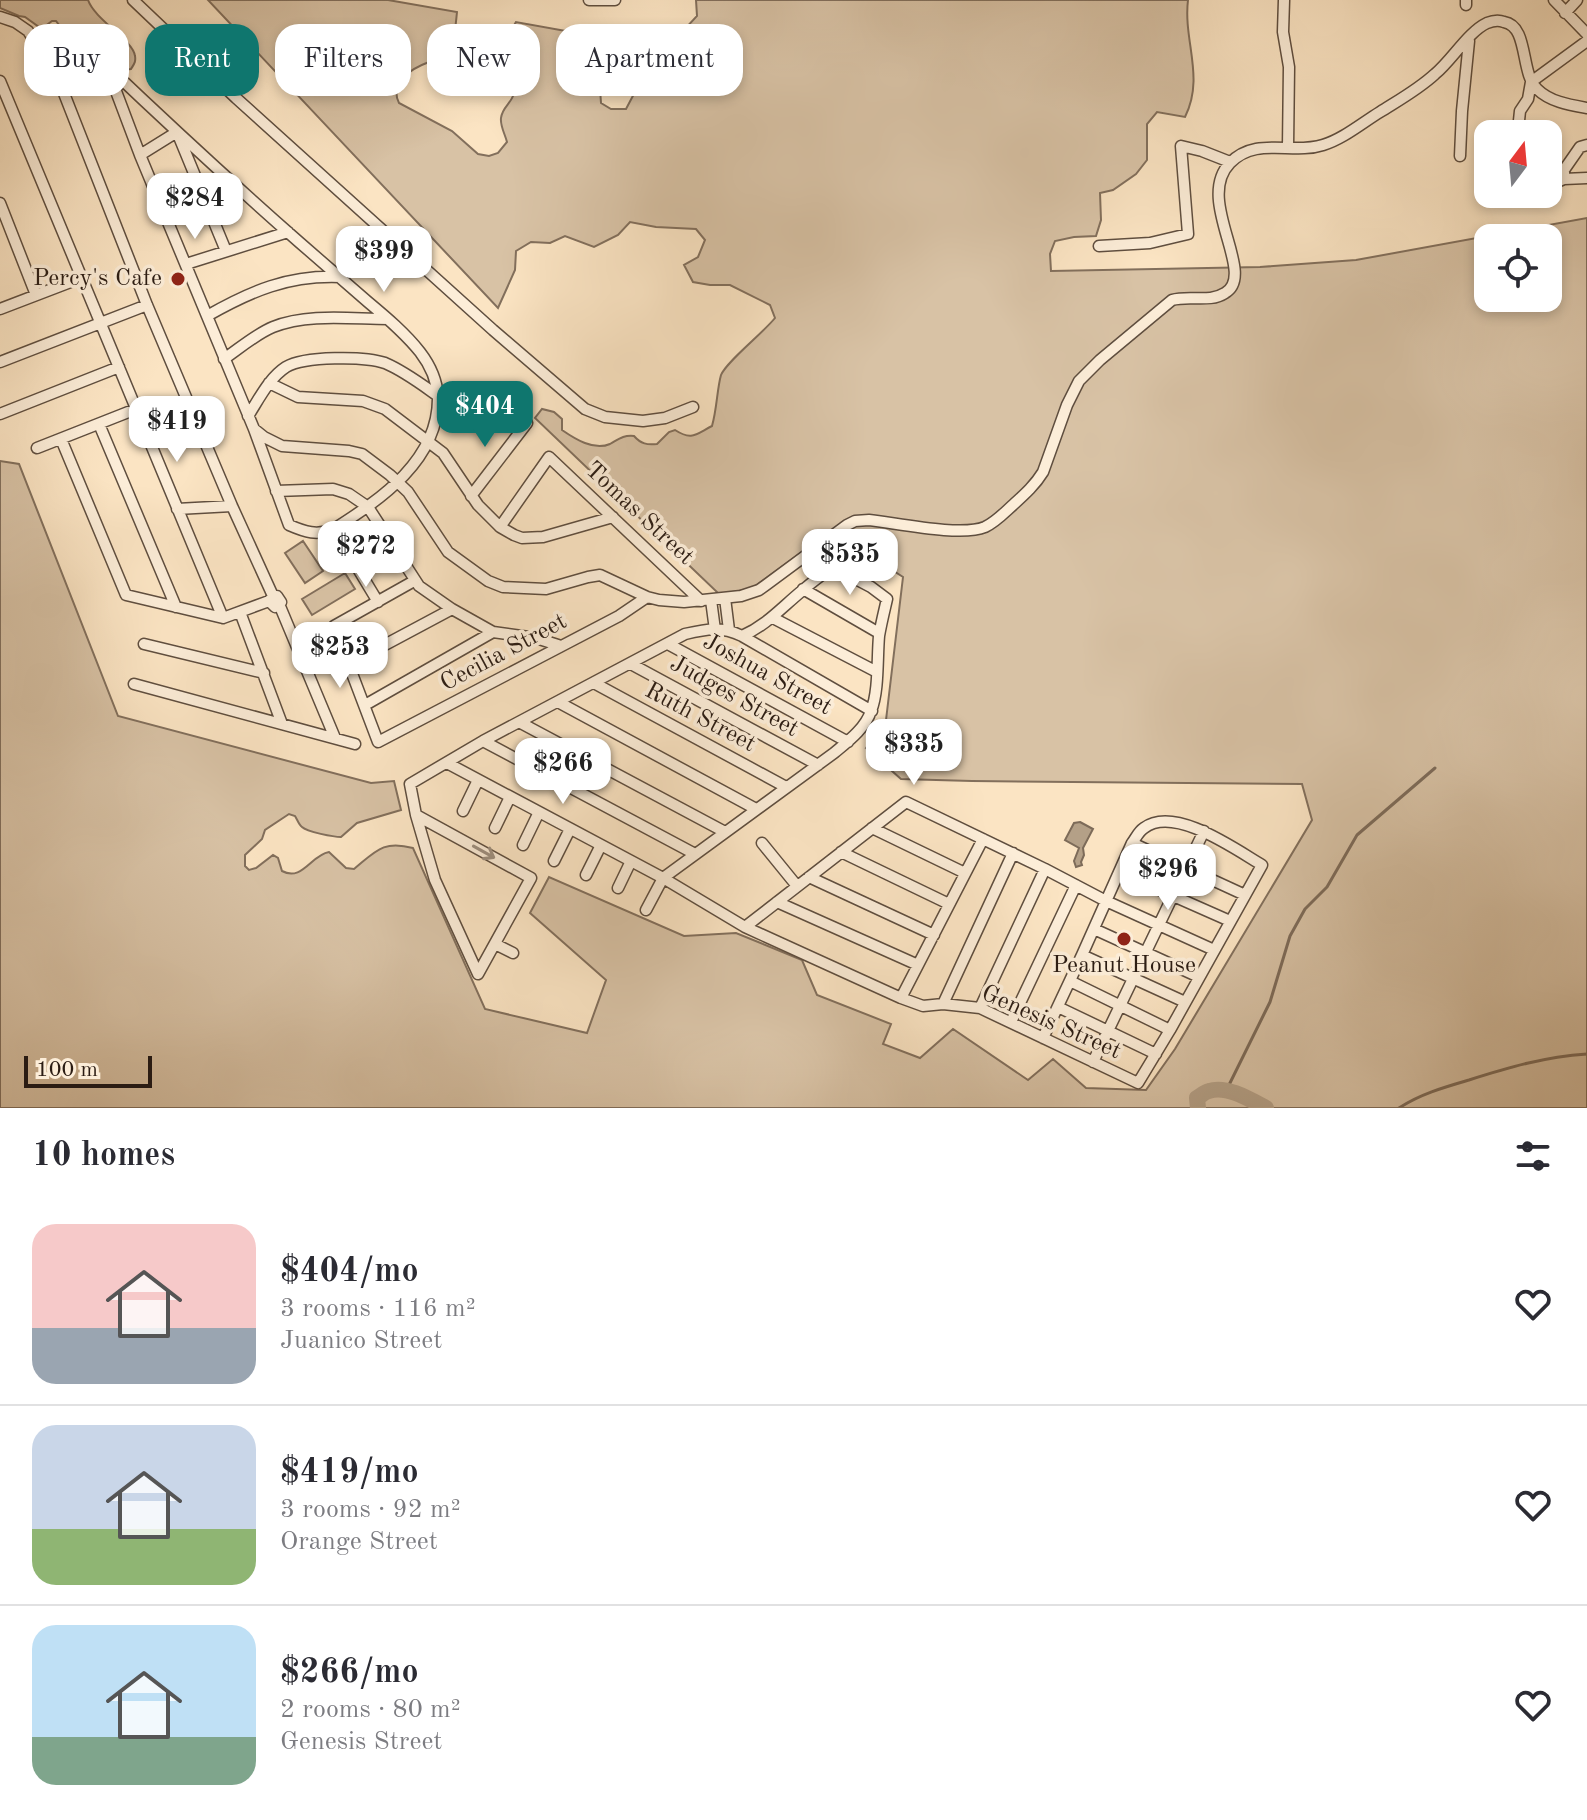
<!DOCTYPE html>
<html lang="en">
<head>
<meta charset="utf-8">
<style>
	:root { --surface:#fff; --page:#f2f2f3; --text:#2b2b33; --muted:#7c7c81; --line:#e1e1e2; --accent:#0f766e }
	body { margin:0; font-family:"Old Standard TT",serif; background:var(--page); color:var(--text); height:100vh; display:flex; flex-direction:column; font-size:30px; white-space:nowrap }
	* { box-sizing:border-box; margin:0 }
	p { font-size:26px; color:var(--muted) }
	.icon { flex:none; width:44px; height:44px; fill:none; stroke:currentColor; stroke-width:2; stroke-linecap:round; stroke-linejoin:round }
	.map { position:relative; height:1108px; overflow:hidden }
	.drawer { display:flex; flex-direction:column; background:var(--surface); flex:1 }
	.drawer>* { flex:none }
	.top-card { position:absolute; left:24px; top:24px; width:800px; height:72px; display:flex; gap:16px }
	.needle { width:52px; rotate:16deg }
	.buttons { position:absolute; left:1474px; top:120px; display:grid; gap:16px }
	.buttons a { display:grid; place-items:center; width:88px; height:88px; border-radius:16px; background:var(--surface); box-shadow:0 4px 12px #0003; font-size:40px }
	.scale { position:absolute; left:24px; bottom:20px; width:128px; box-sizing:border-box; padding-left:8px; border:4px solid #2b1c13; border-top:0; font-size:22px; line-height:28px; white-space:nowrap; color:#2b1c13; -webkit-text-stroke:6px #fcedd8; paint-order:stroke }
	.price { position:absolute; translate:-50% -68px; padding:0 18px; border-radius:16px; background:#fff; color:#222; font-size:26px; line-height:52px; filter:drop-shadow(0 2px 4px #0008) }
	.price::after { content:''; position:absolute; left:50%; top:48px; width:24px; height:18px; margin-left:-12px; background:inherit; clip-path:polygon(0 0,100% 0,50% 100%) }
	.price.current { background:var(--accent); color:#fff }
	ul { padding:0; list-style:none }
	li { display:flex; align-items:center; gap:24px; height:200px; padding:0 32px }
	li+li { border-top:2px solid var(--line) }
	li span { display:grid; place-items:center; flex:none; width:224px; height:160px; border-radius:24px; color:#555 }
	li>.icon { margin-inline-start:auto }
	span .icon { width:96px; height:96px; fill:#fffc; stroke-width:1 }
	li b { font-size:34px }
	h2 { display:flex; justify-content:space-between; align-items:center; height:96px; padding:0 32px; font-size:34px }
	.pill { padding:0 28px; border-radius:24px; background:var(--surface); box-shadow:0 4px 12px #0003; font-size:28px; line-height:72px }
	.pill.current { background:var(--accent); color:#fff }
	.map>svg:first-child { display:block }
</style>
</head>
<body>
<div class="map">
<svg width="1587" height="1108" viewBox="0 0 1587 1108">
	<rect width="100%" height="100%" fill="#fbe4c3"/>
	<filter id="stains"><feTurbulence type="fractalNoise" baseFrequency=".0025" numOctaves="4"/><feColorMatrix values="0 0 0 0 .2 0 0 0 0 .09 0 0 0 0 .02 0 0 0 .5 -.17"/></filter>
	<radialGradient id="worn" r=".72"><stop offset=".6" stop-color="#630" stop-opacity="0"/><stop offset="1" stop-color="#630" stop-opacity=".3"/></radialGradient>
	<path fill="#d8c2a5" stroke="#826f5c" stroke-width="2" fill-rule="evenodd" d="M0,0H88C95,20 133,40 135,56C136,62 134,64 131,69L122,70C97,51 93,44 61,52L55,43L57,37L61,33L62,29L56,21H52L44,27H39L25,17L19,16L0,8Z
		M208,0H388L457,12C456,21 454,45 451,50C445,59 437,59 429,62C410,69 389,83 399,103L452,131L478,154L489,156L498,153L507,142C505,134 500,126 501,118C502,108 510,104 513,96C521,75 503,53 510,33C511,29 514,26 516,22L588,35L577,51L579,57C598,69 600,81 601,103L611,109H626L636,90L632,66L616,40L663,37L684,30L697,16L696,0H1188C1183,41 1205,77 1185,117L1157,112L1147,124V160L1136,174L1113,190L1100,193L1101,220L1096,236L1074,237L1055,241L1050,254L1051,271L1260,267L1356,260L1587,218V1108H0V461L19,464L118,716L371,783L394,781L401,810L357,823L341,837C334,837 307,832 302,827C299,825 297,819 295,816L289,814L265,830L262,839L245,855V866L249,870L256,868L273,855L278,858L282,871C302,882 311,855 329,852L346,868L354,869C376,851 383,840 413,848L485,1009L587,1033L606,980L530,913L549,877L684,936L736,933L802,960L817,995L891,1024L883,1044L920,1058L953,1029L1028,1080L1053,1059L1086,1088L1146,1090L1175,1049L1312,820L1302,784L972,781L901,779L866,748L886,720L903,577L840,537L834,529L751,589L719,594L535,418L542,409L554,412L562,419V430C575,439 594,451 610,444C619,439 623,435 634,436C641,444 647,445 657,444L669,432L675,430C692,441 696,434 712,426C717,409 717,389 721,375C726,362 763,333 775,318L770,305L730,285H710L693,282L684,265L698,257L705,240L696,229L656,227L630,222L618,235L594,247L565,236L550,243L531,242L516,251L515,270L498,308ZM1488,238H1548V298H1488Z
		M303,541L323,571L305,583L285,553Z
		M345,573L355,589L312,615L302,599Z"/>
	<path fill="#b4a087" stroke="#7d6b59" stroke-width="2" d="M1080,822L1093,829L1083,848L1084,855L1081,862L1082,865L1076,867L1074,861L1079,848L1065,840L1074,823Z"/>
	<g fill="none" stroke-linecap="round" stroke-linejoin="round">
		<path stroke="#7d6b59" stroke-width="3" d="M1226,1091L1270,1002L1290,936L1305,909L1327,887L1357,835L1435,768
			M1399,1108C1420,1094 1445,1087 1469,1080C1510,1067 1544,1057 1587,1054"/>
		<path stroke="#b4a087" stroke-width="16" d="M1198,1108L1197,1098C1201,1096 1204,1092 1209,1091C1227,1085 1251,1100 1266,1108"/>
		<defs>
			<path id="minor" d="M133,0L236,98L493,330L585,409L605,417L643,421L665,418L693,407
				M589,0H615
				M1284,0L1283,32L1289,67L1288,147
				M1554,0L1587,34
				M1466,5V0
				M1565,13L1577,0
				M0,17L15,22L28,31L56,73L147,305L232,506L273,596
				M54,68C71,60 84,49 102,61C166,122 232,183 299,242C322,262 345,282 368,302C386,317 405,333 420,352C430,365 437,381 438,397C439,460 381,499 334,529
				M108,70L140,155L254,429L289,525C305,532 317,536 334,529L378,602
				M0,81L223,618
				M1518,130L1520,111L1528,99L1531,82L1587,41
				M140,155L177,132L226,251
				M1460,156L1462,111L1469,41
				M1564,179V170L1580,147L1587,145
				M1548,186L1564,179L1587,178
				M0,203L36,295
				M1099,246L1150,243L1188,234L1181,146L1202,151L1230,162
				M186,264L288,232
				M0,309L81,278
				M207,316C251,291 288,275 340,277
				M224,359C240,348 256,334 273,327C308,313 351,319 388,319
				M0,362L147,305
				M269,383L298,397L363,401L385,409L443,453L478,505L500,527L514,535L522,538L543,537L613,517
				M0,414L119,367
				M248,416C259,399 269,378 286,367C304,356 365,356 385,363C404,371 421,384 438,396
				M99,424L176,607
				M254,429L264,437L282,446L349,451L362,454L390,475L408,492L448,552L488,581L503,587L546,589L588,577L600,575L647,597L659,600L684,602L741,596L759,590L766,585L847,525L855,521L869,520C897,523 961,537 985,527C996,522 1005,512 1014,504C1025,494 1035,485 1043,472L1067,405L1079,381L1100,360L1172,300C1189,295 1210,303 1225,293C1258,274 1194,200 1230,163C1256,136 1292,155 1323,145C1343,139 1362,123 1380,112C1399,100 1419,89 1435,74C1452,60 1468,32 1487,23C1492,21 1499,20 1504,22C1529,26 1520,73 1537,89C1550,102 1570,105 1587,108
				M61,439L126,595L223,618L269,601L273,596H277L281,602L275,607L269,601
				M37,448L136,409
				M276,491L333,489L349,494L368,507L419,586L452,609L493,632L536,638L561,646
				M471,496L527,423
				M177,509L232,506
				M500,527L549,457L701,601
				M414,581L334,626L378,742L619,616L647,597
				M803,589L879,633
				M725,598L729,630
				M711,600L715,630
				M279,604L335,738
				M240,612L282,724
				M773,618L877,672
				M144,644L264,673
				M668,644L848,742
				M349,664L452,609
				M631,664L818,765
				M594,683L786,787
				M134,684L355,744
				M558,702L756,809
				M365,705L493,632
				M519,722L725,832
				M483,741L695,854
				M447,763L663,878L745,927L901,998L923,1006L943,1004L980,1008L1138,1083L1170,1030L1262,865C1235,849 1174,805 1144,828C1138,832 1136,838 1132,843L1082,955L1043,1038
				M463,811L478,780
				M416,815L531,878L478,974
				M495,828L510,797
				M872,828L965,873
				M762,843L797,886
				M1132,843L1245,895
				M523,845L539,812
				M841,852L949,904
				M554,861L570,829
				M1119,872L1230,921
				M586,875L601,845
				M809,877L934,935
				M618,888L631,861
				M777,902L918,965
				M646,910L663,878L834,753C847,742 865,729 871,711C879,691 877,659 879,636C881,624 884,612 887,599L871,587L833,567C823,574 812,582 803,590C782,607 767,625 742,636
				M745,927L906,802L1045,869L1106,901L1214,950
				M1094,929L1199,977
				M495,944L513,953
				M1082,955L1185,1002
				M478,974L435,880L416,815L410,784L483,741L685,634C707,629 721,626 742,636L872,711
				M1070,981L1170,1030
				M901,998L983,839
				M943,1004L1013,853
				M1058,1007L1156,1054
				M980,1008L1045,869
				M1011,1022L1076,885
				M1093,1062L1204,831"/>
		</defs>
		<use href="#minor" stroke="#5f4e3f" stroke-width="13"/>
		<use href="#minor" stroke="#fcedd8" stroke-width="10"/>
	</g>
	<defs><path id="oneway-shaft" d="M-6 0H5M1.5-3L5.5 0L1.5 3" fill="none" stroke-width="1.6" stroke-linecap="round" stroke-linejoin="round" transform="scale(2)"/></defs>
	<use stroke="#9e8f7f" href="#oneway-shaft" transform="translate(484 852) rotate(29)"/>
	<g fill="#8f2418" stroke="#fcedd8" stroke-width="3">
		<circle cx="178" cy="279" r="8"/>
		<circle cx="1124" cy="939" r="8"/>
	</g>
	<g text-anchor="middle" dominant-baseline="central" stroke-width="7" stroke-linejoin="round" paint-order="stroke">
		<g font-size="24" fill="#2b1c13" stroke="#fcedd8" text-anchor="end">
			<text x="162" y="279">Percy's Cafe</text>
			<text x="1124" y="966" text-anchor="middle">Peanut House</text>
		</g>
		<g font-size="24" fill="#2b1c13" stroke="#fcedd8">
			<text transform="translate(639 514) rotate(43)">Tomas Street</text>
			<text transform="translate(504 653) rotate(-28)">Cecilia Street</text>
			<text transform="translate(767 675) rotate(29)">Joshua Street</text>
			<text transform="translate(734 697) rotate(29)">Judges Street</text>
			<text transform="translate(700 718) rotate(28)">Ruth Street</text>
			<text transform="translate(1051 1023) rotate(24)">Genesis Street</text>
		</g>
	</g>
	<rect width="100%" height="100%" filter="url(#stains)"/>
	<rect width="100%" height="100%" fill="url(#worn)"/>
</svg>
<div class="buttons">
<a><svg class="needle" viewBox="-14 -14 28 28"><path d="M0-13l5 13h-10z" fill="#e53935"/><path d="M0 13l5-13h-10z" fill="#7c7c81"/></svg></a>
<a><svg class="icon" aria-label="locate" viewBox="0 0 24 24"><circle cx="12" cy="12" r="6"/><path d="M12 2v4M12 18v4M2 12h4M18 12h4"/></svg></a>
</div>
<div class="scale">100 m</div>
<b class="price" style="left:195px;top:241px">$284</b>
<b class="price" style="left:384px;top:294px">$399</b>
<b class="price current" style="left:485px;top:449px">$404</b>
<b class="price" style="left:177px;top:464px">$419</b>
<b class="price" style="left:366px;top:589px">$272</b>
<b class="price" style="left:850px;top:597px">$535</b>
<b class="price" style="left:340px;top:690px">$253</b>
<b class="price" style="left:914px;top:787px">$335</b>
<b class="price" style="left:563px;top:806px">$266</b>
<b class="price" style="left:1168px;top:912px">$296</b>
<div class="top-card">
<a class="pill">Buy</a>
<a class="pill current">Rent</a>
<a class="pill">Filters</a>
<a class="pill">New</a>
<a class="pill">Apartment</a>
</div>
</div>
<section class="drawer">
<h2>10 homes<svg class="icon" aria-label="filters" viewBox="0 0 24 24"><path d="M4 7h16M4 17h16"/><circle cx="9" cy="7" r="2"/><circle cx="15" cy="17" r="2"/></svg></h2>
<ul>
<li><span style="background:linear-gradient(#f6c9c9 65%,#9aa5b1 0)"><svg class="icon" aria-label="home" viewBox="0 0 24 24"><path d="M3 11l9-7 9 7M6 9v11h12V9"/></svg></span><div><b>$404/mo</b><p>3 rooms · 116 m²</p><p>Juanico Street</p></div><svg class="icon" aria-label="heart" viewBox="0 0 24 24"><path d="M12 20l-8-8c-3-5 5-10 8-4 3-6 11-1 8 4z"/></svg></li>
<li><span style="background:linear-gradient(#c9d6e8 65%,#8fb573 0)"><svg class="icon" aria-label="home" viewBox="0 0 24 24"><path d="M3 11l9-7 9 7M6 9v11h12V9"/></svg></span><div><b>$419/mo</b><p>3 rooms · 92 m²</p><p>Orange Street</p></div><svg class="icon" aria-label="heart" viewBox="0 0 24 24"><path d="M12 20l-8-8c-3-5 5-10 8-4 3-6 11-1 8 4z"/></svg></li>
<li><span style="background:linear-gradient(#bfe0f5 70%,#7fa58c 0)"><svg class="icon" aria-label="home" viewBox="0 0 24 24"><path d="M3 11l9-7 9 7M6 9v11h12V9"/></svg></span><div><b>$266/mo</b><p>2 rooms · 80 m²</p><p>Genesis Street</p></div><svg class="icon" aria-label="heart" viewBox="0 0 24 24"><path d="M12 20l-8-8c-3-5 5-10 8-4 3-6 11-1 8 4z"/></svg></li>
</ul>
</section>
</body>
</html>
